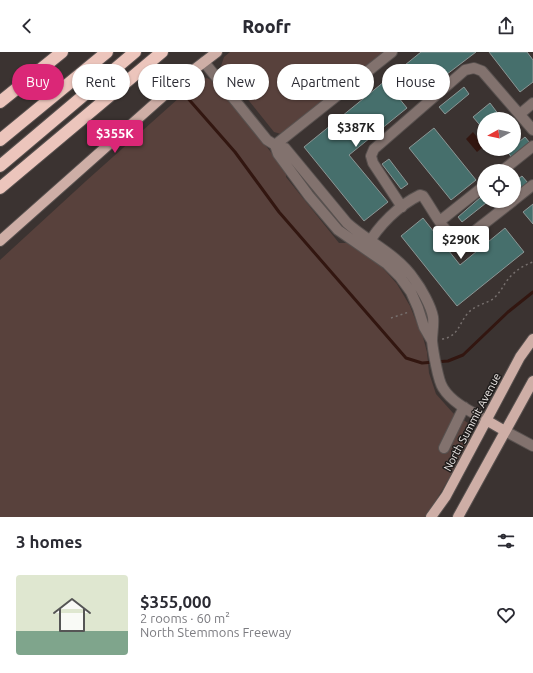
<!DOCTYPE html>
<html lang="en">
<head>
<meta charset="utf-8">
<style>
	:root { --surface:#fff; --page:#f7f7f7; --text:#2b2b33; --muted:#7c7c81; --line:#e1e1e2; --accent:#db2777 }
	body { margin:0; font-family:Ubuntu,sans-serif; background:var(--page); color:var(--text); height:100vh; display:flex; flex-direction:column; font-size:15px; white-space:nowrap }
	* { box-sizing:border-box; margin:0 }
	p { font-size:13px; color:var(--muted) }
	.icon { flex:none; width:22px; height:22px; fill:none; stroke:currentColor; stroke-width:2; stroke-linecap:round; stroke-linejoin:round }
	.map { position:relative; height:465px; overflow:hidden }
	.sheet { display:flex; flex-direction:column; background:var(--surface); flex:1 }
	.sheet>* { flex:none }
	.top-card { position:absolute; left:12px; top:12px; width:509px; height:36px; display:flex; gap:8px }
	.needle { width:26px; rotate:262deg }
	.controls { position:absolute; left:477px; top:60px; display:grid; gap:8px }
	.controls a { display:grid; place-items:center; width:44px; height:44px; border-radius:50%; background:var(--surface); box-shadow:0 1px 3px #0004; font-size:20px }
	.price { position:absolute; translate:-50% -34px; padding:0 9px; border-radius:4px; background:#fff; color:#222; font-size:13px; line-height:26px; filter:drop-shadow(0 1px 2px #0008) }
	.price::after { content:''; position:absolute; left:50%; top:24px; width:12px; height:9px; margin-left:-6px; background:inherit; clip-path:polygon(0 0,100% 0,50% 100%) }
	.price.current { background:var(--accent); color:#fff }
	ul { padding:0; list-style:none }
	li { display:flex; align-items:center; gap:12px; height:100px; padding:0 16px }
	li+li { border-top:1px solid var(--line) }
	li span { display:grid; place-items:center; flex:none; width:112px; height:80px; border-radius:4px; color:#555 }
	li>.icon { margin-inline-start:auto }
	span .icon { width:48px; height:48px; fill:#fffc; stroke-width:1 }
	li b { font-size:17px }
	h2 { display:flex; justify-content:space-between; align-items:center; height:48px; padding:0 16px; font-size:17px }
	.chip { padding:0 14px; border-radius:18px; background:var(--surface); box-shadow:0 1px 3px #0004; font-size:14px; line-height:36px }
	.chip.current { background:var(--accent); color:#fff }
	header { display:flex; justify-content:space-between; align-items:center; height:52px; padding:0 16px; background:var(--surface); font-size:18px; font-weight:800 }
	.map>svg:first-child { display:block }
</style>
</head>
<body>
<header><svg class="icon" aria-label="back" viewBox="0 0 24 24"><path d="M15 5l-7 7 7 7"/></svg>Roofr<svg class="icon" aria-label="share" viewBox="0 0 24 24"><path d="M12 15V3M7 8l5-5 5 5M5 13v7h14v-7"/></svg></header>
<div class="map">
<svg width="533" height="465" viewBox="0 0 533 465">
	<rect width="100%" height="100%" fill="#3b3331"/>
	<path fill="#58413c" d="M230,0H385L281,82L274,80L221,14L224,5Z
		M207,26L215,30L286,119V125L339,191H347L382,215L397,232L410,254L416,269L420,274L427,300L429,321L436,342L453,361L468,371L473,381L457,413L426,465H0V208L86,129L198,29Z"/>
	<path fill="#321610" d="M473,80L484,94L477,100L466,87Z"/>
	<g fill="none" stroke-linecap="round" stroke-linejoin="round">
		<path stroke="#321610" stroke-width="3" d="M185,43L235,100L279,160L406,306L422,311L448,309L463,303L508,260L533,240"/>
	</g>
	<path fill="#466f6c" stroke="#8c9695" d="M421,0H476L425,39L405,13Z
		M489,0H527L533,8V30L520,40Z
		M385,29L407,56L349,103L388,150L364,169L304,95Z
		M464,35L469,42L445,62L439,55Z
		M490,51L502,67H484V78L473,65Z
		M434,76L476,128L451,148L409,96Z
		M525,85L530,91L512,106L507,99L510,97H514V94Z
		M389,107L408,132L401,137L382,112Z
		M522,124L528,131L514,143V130Z
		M481,145L486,151L462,170L458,165Z
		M533,152V172L523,160Z
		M423,166L460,213L505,176L524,200L457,254L401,184Z"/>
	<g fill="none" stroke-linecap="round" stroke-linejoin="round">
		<defs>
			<path id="minor" d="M204,10L267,88L275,93L392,0
				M520,62L533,51
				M275,93L285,96L347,171C368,190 397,202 414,227C421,236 431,254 433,265C434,273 432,281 432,289C433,298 438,329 443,336C452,351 472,360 486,368
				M275,93L278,102L309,144L338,178L387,212L400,225L411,240L418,256L424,275L432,289
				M502,119L533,94
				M514,148L533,133
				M402,155L373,111L371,104L374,97L465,18L474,16L482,19L533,78
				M440,169L484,134
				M367,194C378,174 399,153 420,143L423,144C433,158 442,179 458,188L467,185L513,149
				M505,379L533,394
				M444,396L464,355"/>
			<path id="major" d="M0,189L187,23L217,0
				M486,368L505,379
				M431,465L446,444L520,305L533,287
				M458,465L533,329"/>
			<path id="highway" d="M0,50L62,0
				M0,88L107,0
				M0,114L135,0
				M0,136L162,0"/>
		</defs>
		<use href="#minor" stroke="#58514f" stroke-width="12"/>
		<use href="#major" stroke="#58514f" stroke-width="12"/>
		<use href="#highway" stroke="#58514f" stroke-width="14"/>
		<path stroke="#77706e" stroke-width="1.5" stroke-dasharray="2 3" stroke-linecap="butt" d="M391,266L409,260
			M442,287C459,285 459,270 469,260C476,253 485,252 493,247C499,242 502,236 506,230C513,220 522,214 533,210"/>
		<use href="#minor" stroke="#82726e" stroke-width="10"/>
		<use href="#major" stroke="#ceaea6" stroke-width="10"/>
		<use href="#highway" stroke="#ecc5bc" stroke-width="12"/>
	</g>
	<g text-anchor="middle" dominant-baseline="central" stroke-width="3" stroke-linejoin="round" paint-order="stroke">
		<g font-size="11" fill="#f1ecea" stroke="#1f1c1b">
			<text transform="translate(472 370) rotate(-62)">North Summit Avenue</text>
		</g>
	</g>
</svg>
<div class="controls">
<a><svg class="needle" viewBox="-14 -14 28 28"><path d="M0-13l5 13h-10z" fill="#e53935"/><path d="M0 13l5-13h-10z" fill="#7c7c81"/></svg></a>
<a><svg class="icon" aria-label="locate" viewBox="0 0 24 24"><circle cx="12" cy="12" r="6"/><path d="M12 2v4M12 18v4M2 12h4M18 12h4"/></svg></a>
</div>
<b class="price" style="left:356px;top:96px">$387K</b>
<b class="price current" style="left:115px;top:102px">$355K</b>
<b class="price" style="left:461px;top:208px">$290K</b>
<div class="top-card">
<a class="chip current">Buy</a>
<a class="chip">Rent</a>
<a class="chip">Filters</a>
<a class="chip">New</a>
<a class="chip">Apartment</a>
<a class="chip">House</a>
</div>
</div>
<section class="sheet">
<h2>3 homes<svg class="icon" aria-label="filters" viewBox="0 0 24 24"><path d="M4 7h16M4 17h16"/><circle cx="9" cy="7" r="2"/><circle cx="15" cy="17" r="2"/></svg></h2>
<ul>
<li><span style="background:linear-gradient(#dfe7d0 70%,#7fa58c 0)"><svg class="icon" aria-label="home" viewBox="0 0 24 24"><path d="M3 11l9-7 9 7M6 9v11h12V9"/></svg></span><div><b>$355,000</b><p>2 rooms · 60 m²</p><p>North Stemmons Freeway</p></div><svg class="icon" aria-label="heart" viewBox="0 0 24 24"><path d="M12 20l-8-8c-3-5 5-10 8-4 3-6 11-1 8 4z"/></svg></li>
</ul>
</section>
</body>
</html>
